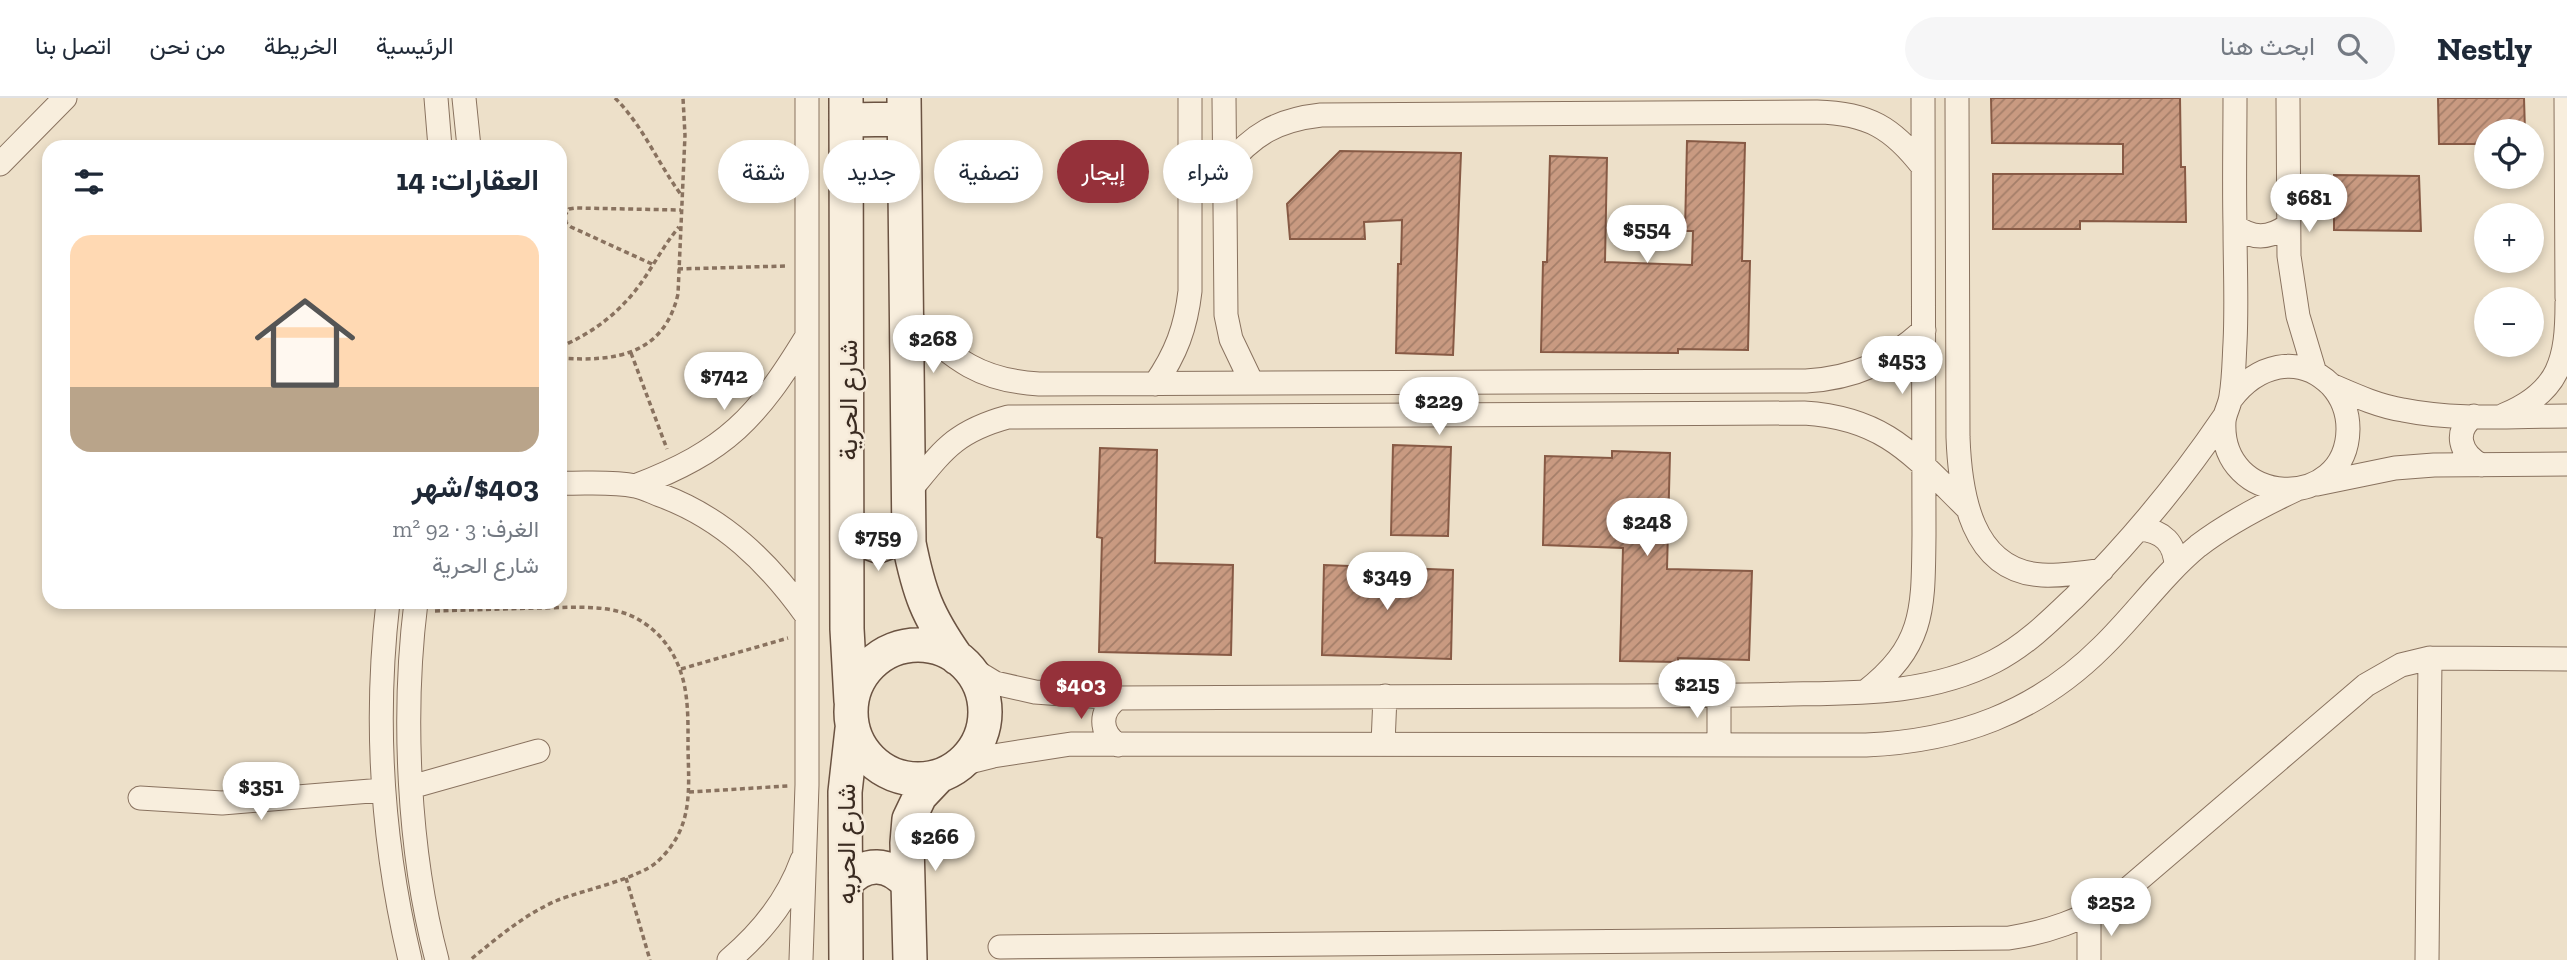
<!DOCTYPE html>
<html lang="ar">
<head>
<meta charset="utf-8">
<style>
	:root { --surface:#fff; --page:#f6f6f7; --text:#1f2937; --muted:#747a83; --line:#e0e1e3; --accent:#95313a }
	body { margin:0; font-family:"Zilla Slab",Vazirmatn,serif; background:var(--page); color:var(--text); direction:rtl; height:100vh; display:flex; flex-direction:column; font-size:26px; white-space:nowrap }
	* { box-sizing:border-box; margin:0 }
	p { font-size:23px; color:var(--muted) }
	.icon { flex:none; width:38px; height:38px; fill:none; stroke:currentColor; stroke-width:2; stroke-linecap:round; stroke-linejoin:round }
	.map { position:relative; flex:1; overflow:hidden; direction:ltr }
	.details { position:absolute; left:42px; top:42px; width:525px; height:469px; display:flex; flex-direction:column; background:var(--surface); border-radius:21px; box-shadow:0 4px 10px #0003; direction:rtl }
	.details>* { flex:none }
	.top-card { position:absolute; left:588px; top:42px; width:665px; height:63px; direction:rtl; display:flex; gap:14px }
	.fabs { position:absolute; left:2474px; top:21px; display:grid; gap:14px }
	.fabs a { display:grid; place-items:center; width:70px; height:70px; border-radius:50%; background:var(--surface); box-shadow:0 4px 10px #0003; font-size:35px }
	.price { position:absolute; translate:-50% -60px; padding:0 16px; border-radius:24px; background:#fff; color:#222; font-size:23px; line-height:46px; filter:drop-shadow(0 2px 4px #0008) }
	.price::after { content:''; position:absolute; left:50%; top:42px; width:21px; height:16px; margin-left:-10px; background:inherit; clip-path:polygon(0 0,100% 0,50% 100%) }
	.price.active { background:var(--accent); color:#fff }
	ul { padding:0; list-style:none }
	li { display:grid; align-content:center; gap:14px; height:371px; padding:0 28px }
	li+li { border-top:2px solid var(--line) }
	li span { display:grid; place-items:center; height:217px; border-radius:21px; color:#555 }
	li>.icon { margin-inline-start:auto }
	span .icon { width:126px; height:126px; fill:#fffc; stroke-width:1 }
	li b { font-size:30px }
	h2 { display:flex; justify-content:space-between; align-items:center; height:84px; padding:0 28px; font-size:30px }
	.tag { padding:0 24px; border-radius:32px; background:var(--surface); box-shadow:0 4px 10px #0003; font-size:24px; line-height:63px }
	.tag.active { background:var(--accent); color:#fff }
	header { display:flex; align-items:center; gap:42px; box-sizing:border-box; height:98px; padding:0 35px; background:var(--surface); border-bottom:2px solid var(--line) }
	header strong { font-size:33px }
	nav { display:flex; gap:38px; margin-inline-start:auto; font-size:24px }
	.search { width:490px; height:63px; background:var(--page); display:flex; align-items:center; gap:18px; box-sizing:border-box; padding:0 24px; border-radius:38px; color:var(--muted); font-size:26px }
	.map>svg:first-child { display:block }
</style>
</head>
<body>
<header>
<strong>Nestly</strong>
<div class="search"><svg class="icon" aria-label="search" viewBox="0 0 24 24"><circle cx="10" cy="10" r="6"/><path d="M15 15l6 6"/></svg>ابحث هنا</div>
<nav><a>الرئيسية</a><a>الخريطة</a><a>من نحن</a><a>اتصل بنا</a></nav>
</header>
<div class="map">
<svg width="2567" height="862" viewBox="0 0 2567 862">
	<defs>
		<pattern id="building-hatch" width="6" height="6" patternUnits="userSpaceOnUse" patternTransform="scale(1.75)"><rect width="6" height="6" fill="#c99a81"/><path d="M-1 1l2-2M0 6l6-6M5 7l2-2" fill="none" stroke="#a47e69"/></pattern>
	</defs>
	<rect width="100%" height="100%" fill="#ede0c9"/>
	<path fill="url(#building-hatch)" stroke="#875a45" stroke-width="2" d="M1991,0H2180L2181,69H2185L2186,124L2080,123V131H1993V76H2123V46L1992,45Z
		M2438,0H2524L2525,33H2487V46H2439Z
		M1687,43L1745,45L1742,163H1750L1748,252L1678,251V255L1541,254L1543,164H1547L1550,58L1607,60L1605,164L1692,167L1693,133H1685Z
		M1340,53L1461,55L1453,257L1396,255L1398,166H1401L1402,122L1364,124L1365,141H1290L1287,106Z
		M2334,77L2419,78L2421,133L2334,132Z
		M1393,347L1451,349L1448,438L1391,437Z
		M1100,350L1157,352L1155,465L1233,467L1231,557L1099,554L1102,440L1097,439Z
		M1612,353L1670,355L1667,471L1752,473L1749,562L1678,560V564L1620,563L1623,450L1543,447L1545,358L1612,360Z
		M1324,467L1453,472L1451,561L1322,557Z"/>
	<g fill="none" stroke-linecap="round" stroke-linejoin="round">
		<defs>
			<path id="street" d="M436,0L440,49
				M464,0L469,49
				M1224,0L1226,217L1231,241L1252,285
				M1957,0L1958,339C1960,395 1971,473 2042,477C2062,478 2082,475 2102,472
				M2288,0L2289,158L2298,218L2315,275
				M2566,0L2567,200
				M0,66L65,0
				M1225,70C1253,36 1277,22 1321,17L1817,14C1868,15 1893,30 1923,69
				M2235,128C2252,141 2269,141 2287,128
				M906,217C952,258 974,282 1039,286L1806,283C1855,280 1887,265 1924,232
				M1155,286C1176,256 1186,229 1190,193V0
				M2331,287C2354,297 2378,308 2403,312C2457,323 2513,318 2567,318
				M2231,301C2256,268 2298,254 2331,287C2342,299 2348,315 2348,331C2347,415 2219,410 2224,323C2225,314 2230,307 2231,298C2234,280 2234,262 2235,245C2237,206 2235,167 2235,128C2234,85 2235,43 2235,0
				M2504,317C2560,294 2567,261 2567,205
				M2474,318C2453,333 2460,356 2481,367
				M560,385C584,386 611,383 635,388C643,389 652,394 660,397C723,420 768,464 806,517
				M2317,386L2395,370L2434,367L2567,366
				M635,388C727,353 757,320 807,238
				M907,396C942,354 953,334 1008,319L1804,315C1885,320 1913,357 1967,410
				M2140,431C2163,433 2175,445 2176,468
				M388,504C374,625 382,744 410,862
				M416,504C402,616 408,753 437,862
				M967,568L995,585L1035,594L1118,600C1277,599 1436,598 1596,598C1661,598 1726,598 1792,596C1862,595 1931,596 1995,563C2026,547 2051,522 2076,498C2131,443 2180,384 2224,319
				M1865,594C1926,547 1923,509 1924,437L1923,0
				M1719,598V646
				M1383,646L1385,598
				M1118,647C1099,634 1099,613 1118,600
				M961,666L993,658L1071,646L1866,647C1958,643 2036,615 2102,549C2135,517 2162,478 2198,448C2228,425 2261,408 2295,392
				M411,689L538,653
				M140,700L222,705L383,692
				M1000,849L2009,840C2049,834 2081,822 2116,801L2366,587L2401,567L2430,560L2567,561
				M729,862C761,835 788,801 802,762
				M801,862L807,687V0
				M2089,862V817
				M2427,862L2430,560"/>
			<path id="secondary" d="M846,0L847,531L851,603
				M904,0L909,445C919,495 927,517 957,560
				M846,22L904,21
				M849,424L859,441L878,448L897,441L907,424
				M851 614a67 67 0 1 1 134 0a67 67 0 1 1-134 0Z
				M846,785C865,763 889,764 908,786
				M846,862L845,694L852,631
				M910,862L907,745L909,721L920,698L938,679"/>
		</defs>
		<use href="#street" stroke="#89725f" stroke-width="25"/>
		<use href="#secondary" stroke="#6b5342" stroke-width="36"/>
		<path stroke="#89725f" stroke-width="3.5" stroke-dasharray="5 3.5" stroke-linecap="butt" d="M615,0C644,29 658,66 682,98
			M652,166L571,129L566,125L565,117L569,111L576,110L681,112
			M678,171L785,168
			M560,249C590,236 614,219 635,193C651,173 662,149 679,129
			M631,255L667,351
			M560,260C615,264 664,257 678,196L685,37L683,0
			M435,513C469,512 503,511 537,510C566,510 599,506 627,516C652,526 671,546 680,572C689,596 688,625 688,651C689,695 693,731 657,764C637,781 584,792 558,802C525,816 497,840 470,862
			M681,571L788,540
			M689,694L788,688
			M626,780L650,862"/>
		<use href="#street" stroke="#f8eedd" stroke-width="23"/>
		<use href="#secondary" stroke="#f8eedd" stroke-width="33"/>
	</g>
	<g text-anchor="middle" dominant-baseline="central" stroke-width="5" stroke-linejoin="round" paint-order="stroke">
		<g font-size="26" fill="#3a2b21" stroke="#f5ead9">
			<text transform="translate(848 302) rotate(-90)">شارع الحرية</text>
			<text transform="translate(846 746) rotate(-90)">شارع الحريه</text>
		</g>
	</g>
</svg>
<div class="fabs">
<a><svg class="icon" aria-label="locate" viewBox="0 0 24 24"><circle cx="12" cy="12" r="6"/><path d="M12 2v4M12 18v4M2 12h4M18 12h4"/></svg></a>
<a>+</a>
<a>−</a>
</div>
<b class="price" style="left:2309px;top:136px">$681</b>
<b class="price" style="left:1647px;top:167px">$554</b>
<b class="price" style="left:933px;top:277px">$268</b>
<b class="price" style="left:1902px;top:298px">$453</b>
<b class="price" style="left:724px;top:314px">$742</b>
<b class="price" style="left:1439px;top:339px">$229</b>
<b class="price" style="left:1647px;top:460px">$248</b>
<b class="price" style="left:878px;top:475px">$759</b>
<b class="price" style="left:1387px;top:514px">$349</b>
<b class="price" style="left:1697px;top:622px">$215</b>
<b class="price active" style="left:1081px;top:623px">$403</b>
<b class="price" style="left:261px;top:724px">$351</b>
<b class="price" style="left:935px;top:775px">$266</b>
<b class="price" style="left:2111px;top:840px">$252</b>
<div class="top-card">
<a class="tag">شراء</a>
<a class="tag active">إيجار</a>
<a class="tag">تصفية</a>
<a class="tag">جديد</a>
<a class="tag">شقة</a>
</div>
<section class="details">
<h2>العقارات: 14<svg class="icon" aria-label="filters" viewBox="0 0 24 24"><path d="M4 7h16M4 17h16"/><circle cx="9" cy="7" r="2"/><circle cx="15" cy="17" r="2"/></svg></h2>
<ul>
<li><span style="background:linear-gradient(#ffd9b3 70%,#b9a48a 0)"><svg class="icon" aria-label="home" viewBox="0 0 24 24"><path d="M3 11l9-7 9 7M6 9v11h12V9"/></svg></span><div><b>$403/شهر</b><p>الغرف: 3 · 92 m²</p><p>شارع الحرية</p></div></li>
</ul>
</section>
</div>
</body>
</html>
